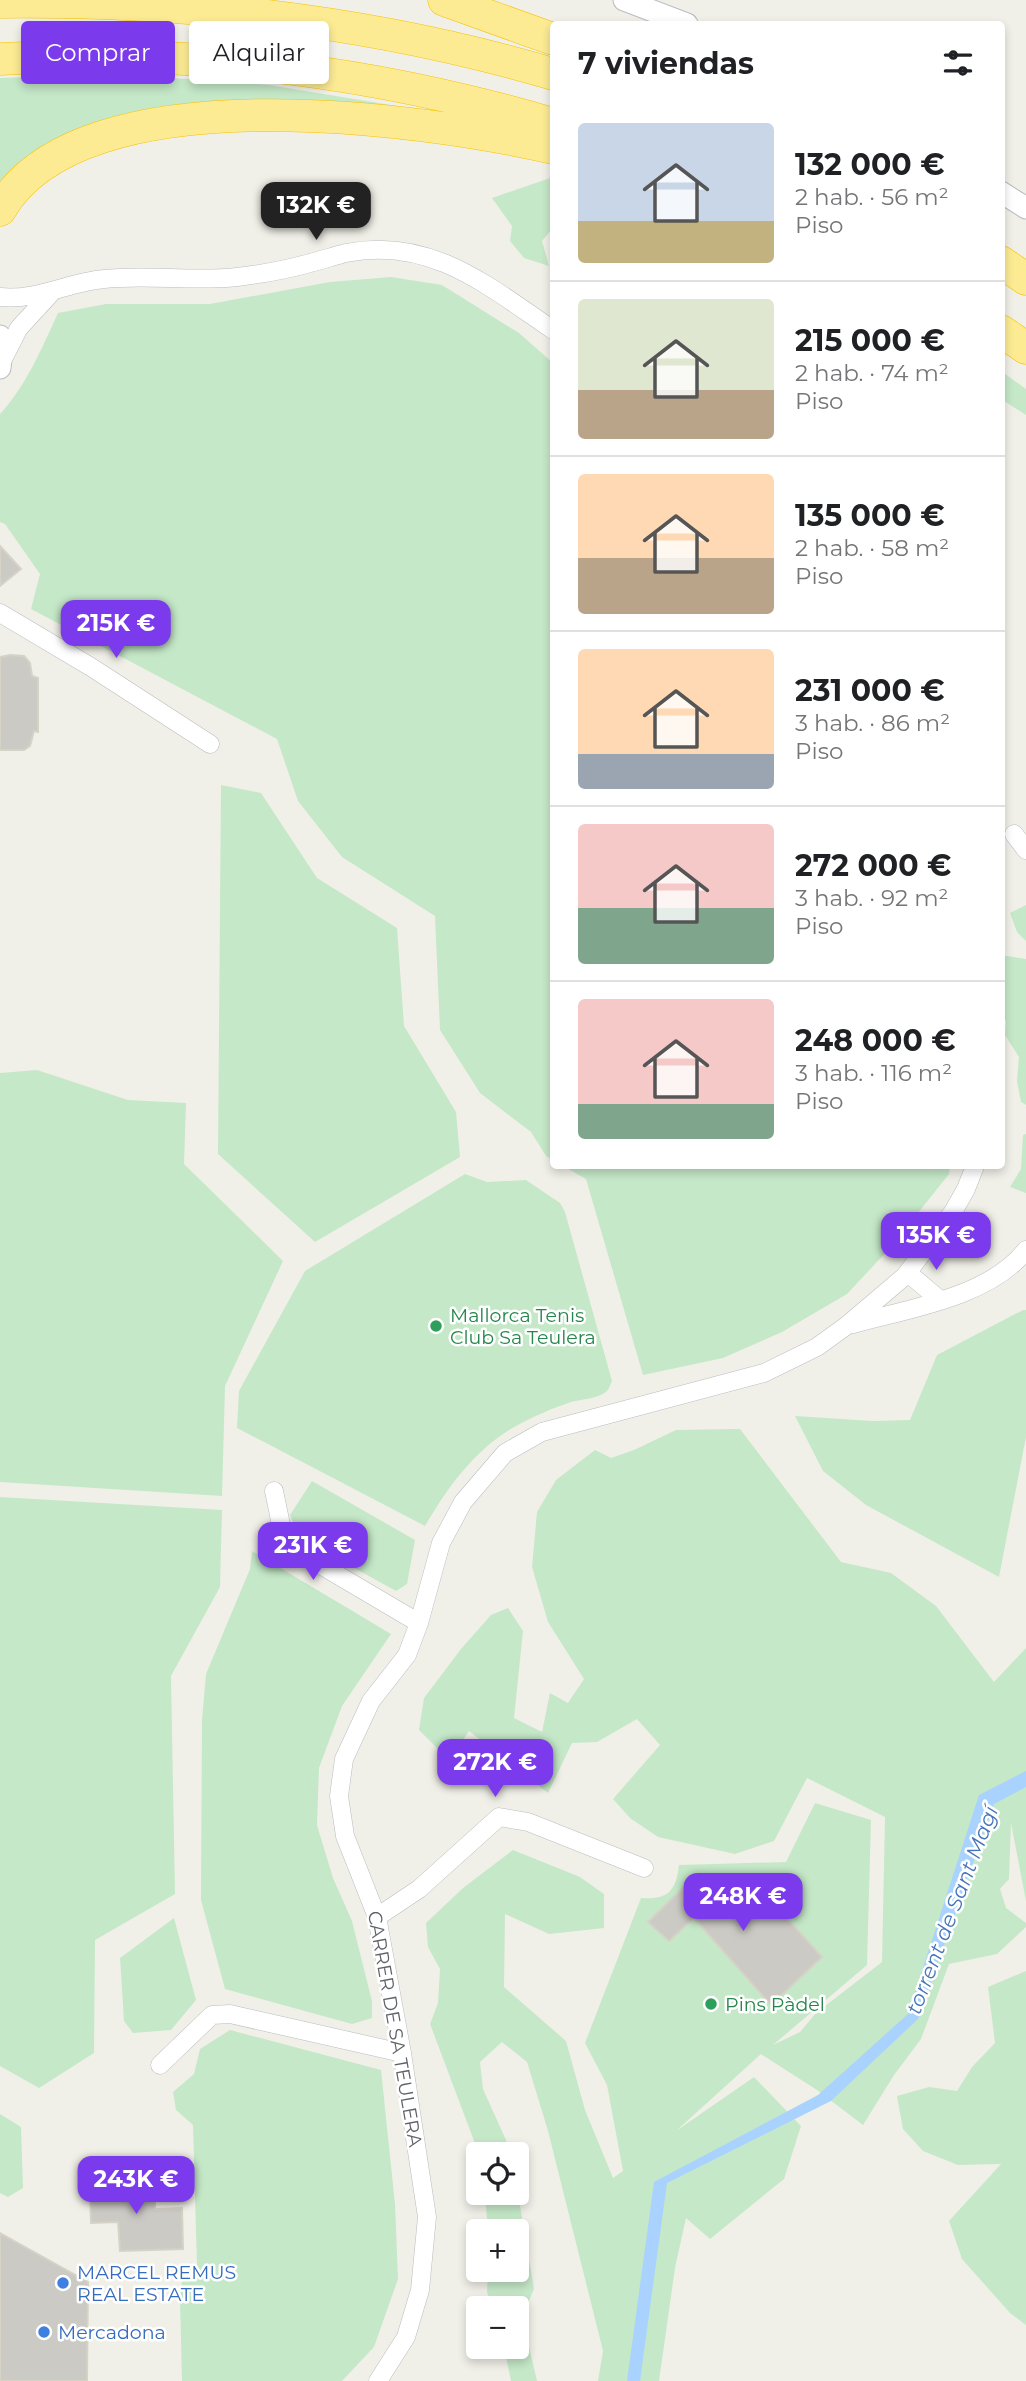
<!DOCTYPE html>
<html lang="es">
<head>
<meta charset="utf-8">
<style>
	:root { --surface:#fff; --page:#f2f2f2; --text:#202124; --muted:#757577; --line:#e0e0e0; --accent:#7c3aed }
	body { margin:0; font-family:Montserrat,sans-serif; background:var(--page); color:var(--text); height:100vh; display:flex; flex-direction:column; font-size:26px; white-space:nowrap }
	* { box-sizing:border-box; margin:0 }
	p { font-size:23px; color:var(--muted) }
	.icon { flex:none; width:38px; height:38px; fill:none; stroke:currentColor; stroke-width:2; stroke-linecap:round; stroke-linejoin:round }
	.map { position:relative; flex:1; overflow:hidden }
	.sheet { position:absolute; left:550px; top:21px; width:455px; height:1148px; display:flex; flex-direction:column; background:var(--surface); border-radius:7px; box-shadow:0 4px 10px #0003 }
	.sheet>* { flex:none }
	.hud { position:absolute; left:21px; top:21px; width:424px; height:63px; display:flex; gap:14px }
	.controls { position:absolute; left:466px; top:2142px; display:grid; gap:14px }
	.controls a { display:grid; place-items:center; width:63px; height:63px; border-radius:7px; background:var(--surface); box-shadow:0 4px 10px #0003; font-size:35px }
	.price { position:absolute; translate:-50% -60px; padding:0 16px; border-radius:14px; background:var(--accent); color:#fff; font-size:23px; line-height:46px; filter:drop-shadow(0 2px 4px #0008) }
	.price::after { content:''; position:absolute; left:50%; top:42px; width:21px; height:16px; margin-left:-10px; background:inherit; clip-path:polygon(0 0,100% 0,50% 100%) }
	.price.current { background:#222; color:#fff }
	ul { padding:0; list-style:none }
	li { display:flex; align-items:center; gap:21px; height:175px; padding:0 28px }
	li+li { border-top:2px solid var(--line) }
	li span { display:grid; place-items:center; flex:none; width:196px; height:140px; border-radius:7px; color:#555 }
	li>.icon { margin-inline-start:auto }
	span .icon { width:84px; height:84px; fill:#fffc; stroke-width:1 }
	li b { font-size:30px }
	h2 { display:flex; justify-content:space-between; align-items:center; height:84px; padding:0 28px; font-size:30px }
	.pill { padding:0 24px; border-radius:7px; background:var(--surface); box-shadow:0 4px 10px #0003; font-size:24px; line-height:63px }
	.pill.current { background:var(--accent); color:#fff }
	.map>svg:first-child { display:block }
</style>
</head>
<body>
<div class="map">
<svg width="1026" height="2381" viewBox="0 0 1026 2381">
	<rect width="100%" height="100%" fill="#f1f0e8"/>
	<path fill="#c5e8c8" d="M93,75L213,80L269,85L397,106L396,111L236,106L0,189V78Z
		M553,177V228L542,241L549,266L524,258L510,241L512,226L492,198Z
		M391,277L442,285L519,333L553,363V1160L546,1156L531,1132L480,1093L440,1030L435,916L342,857L298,801L277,739L31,609L40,574L5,524L0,522V414C26,386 42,348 58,313L106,304H210L330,282Z
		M1001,371L1026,389V415L1001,399Z
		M221,785L261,793L317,878L397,928L404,1026L456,1112L460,1157L315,1242L218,1154Z
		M1026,905V941L1017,932L1010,913Z
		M1001,955L1026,959V1105L1021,1102L1017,1081L1019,1057L1005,1035L1006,1021L1001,1016Z
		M37,1070L128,1100L186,1103L184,1164L283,1261L225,1386L222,1496L0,1482V1073Z
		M1026,1134V1193L1010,1187L1021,1169L1023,1135Z
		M563,1166H950L949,1174L890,1248L847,1294L782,1332L723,1358L643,1375L586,1179Z
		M465,1174L487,1182L526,1180L560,1203L565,1212L612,1381C611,1383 609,1389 607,1391C598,1399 582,1399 571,1402C553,1408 532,1417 516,1426C475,1449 448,1487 425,1526L237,1428L239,1391L305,1271Z
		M1023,1310H1026V1437L999,1577L866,1505L823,1471L795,1416L872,1421L910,1420L937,1355Z
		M740,1429L841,1562L891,1573L936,1606L994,1682L1026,1648V1901L1011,1823L1009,1879L1000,1889L1006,1908L1026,1923V1927L997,1954L949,1964L921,2039L894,2075L863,2125L817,2090L761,2054L676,2131L754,2077L801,2126L784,2179L710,2239L686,2218L675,2268L659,2381H598L603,2351L548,2131L527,2062L502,2042L480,2062L483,2089L506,2140L510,2154H479L430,2024L438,2003L440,1969L428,1947L426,1923L463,1888L513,1850L580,1877L604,1894V1928L549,1934L505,1914L504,1987L566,2041L585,2110L613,2178L623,2171L607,2085L585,2043L641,1898C668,1900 676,1891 679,1865L786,1862L815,1803L871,1820L867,1965L773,2045L800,2032L816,2013L882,1962L885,1817L807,1778L774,1841L735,1854L658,1837L630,1818L613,1799L660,1745L637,1719L597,1742L572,1743L548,1793L469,1731L449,1760L419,1730L424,1698L461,1649L491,1615L508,1608L523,1631L514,1718L542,1732L550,1693L568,1703L584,1679L548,1622L532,1567L537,1512L556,1480L595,1450L611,1458L634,1450L676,1430Z
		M312,1481L415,1540L407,1584L396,1591L300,1538L290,1515Z
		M0,1497L222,1510L220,1587L171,1676L175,1894L95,1940L94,2053L39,2088L0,2066Z
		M252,1551L391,1634L342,1706L319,1768L317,1825L333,1878L352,1921L372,2001V2018L352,2024L225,1989L201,1900L202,1720L206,1674L250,1569Z
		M174,1918L196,2000L171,2030L133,2033L124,2021L120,1958Z
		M1026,1971V2325L1010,2313L962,2259L949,2221L1001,2164L958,2165L923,2151L903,2129L897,2096L929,2087L957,2091L972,2067L995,2043L988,1987Z
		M230,2030L381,2070L395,2204L398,2279L374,2347L342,2381H182L180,2298L183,2272L197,2266L193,2125L176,2110L173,2092L194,2074L200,2049Z
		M0,2114L21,2127L23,2188L8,2197L0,2193Z
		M516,2182L534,2289L522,2317L537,2381H511L504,2347H516V2308H493L487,2292L488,2270H516V2231H488L485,2193H516Z"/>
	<path fill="#aad2ff" d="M1026,1771V1787L994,1804L918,2019L831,2101L667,2183L640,2381H627L654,2182L818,2095L908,2014L979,1795Z"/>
	<path fill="#cccac5" stroke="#d6d2c6" stroke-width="2" d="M0,546L21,569L0,586Z
		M10,655L24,656L30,663L32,676L38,678V732L34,731L30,746L24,750H0V657Z
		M696,1875L700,1881L720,1875L728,1904L755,1883L822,1957L771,2005L694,1918L669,1941L648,1922Z
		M110,2164L111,2191L155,2189V2209L182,2208L183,2249L120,2251L118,2222L91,2223L90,2192L97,2191L96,2165Z
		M0,2233L88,2282L87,2381H0Z"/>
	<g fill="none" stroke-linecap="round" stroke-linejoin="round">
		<defs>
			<path id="minor" d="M0,297C36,301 69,282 104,279C148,274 193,282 237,277C262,274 286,270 310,263C322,260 334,256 346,253C430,236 488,286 553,330
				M2,361L19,328L53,291
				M0,613L91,667L210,744
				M1014,834L1026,850
				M908,1273L940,1300
				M853,1324C907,1309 990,1297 1026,1250
				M274,1491L285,1544L419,1623
				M377,1917L419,1889L499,1817L528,1822L644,1868
				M160,2065L212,2015L230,2014L402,2053
				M378,2381L406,2337L420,2290L427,2217L402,2053L377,1917L345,1836L339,1796L344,1759L371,1701L407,1655L419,1623L441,1543L463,1502L505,1453L542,1432L764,1373L817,1347L846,1326L905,1276L953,1212L966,1189L975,1166"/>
			<path id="tertiary" d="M624,0L687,24
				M1001,192L1026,208
				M0,336L2,350L0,368"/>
			<path id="motorway" d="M444,0L553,39
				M0,2C188,0 373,21 553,74
				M0,59C186,48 374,71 553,124
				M0,210C80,70 422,118 553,148
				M1001,262L1026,279
				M1001,331L1026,348"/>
		</defs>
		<use href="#minor" stroke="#babcc1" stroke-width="19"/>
		<use href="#tertiary" stroke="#babcc1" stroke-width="23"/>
		<use href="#motorway" stroke="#f7c101" stroke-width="33"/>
		<use href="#minor" stroke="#fff" stroke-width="18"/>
		<use href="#tertiary" stroke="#fff" stroke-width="21"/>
		<use href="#motorway" stroke="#fceb93" stroke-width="32"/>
	</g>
	<g fill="#2e9e5b" stroke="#fff" stroke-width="2.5">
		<circle cx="436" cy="1326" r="7"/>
		<circle cx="711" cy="2004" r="7"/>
	</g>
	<g fill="#3f7fe0" stroke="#fff" stroke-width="2.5">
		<circle cx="63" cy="2283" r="7"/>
		<circle cx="44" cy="2332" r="7"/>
	</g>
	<g text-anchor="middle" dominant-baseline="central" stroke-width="5" stroke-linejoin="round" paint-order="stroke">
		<g font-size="19" fill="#27864d" stroke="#fff" text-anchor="start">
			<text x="450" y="1315">Mallorca Tenis<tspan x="450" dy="22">Club Sa Teulera</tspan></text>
			<text x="725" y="2004">Pins Pàdel</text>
		</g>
		<g font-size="19" fill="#5f6268" stroke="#fff">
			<text transform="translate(395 2029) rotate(80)">CARRER DE SA TEULERA</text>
		</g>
		<g font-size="19" fill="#366cbe" stroke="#fff" text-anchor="start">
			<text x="77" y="2272">MARCEL REMUS<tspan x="77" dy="22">REAL ESTATE</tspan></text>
			<text x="58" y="2332">Mercadona</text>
		</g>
		<g font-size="21" font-style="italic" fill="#4775bb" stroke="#fff">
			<text transform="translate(952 1910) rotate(-69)">torrent de Sant Magí</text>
		</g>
	</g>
</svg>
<div class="controls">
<a><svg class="icon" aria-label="locate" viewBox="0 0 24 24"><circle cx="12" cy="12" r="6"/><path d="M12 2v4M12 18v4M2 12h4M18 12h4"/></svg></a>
<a>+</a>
<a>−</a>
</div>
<b class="price current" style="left:316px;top:242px">132K €</b>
<b class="price" style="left:116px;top:660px">215K €</b>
<b class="price" style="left:936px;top:1272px">135K €</b>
<b class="price" style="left:313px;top:1582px">231K €</b>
<b class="price" style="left:495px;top:1799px">272K €</b>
<b class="price" style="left:743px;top:1933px">248K €</b>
<b class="price" style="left:136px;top:2216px">243K €</b>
<div class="hud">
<a class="pill current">Comprar</a>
<a class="pill">Alquilar</a>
</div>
<section class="sheet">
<h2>7 viviendas<svg class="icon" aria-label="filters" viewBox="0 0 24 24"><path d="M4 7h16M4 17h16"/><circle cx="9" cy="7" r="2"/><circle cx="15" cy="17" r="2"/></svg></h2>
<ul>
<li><span style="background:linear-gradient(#c9d6e8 70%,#c2b280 0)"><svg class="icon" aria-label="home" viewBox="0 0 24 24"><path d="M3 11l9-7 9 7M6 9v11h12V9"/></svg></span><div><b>132 000 €</b><p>2 hab. · 56 m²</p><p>Piso</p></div></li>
<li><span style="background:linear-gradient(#dfe7d0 65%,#b9a48a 0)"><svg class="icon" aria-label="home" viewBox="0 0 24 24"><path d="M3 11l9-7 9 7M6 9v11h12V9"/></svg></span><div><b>215 000 €</b><p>2 hab. · 74 m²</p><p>Piso</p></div></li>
<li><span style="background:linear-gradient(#ffd9b3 60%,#b9a48a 0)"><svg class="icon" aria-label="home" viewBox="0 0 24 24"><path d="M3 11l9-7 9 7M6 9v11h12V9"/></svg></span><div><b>135 000 €</b><p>2 hab. · 58 m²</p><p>Piso</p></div></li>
<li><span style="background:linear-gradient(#ffd9b3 75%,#9aa5b1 0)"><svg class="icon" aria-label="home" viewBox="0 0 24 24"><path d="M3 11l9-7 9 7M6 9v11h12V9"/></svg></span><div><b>231 000 €</b><p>3 hab. · 86 m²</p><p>Piso</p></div></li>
<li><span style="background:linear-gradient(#f6c9c9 60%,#7fa58c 0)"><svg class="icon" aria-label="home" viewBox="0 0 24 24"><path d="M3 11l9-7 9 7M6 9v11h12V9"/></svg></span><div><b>272 000 €</b><p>3 hab. · 92 m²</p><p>Piso</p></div></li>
<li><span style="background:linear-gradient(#f6c9c9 75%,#7fa58c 0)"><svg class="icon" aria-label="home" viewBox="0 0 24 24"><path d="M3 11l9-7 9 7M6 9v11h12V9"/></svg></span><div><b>248 000 €</b><p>3 hab. · 116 m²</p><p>Piso</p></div></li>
</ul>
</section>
</div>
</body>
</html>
